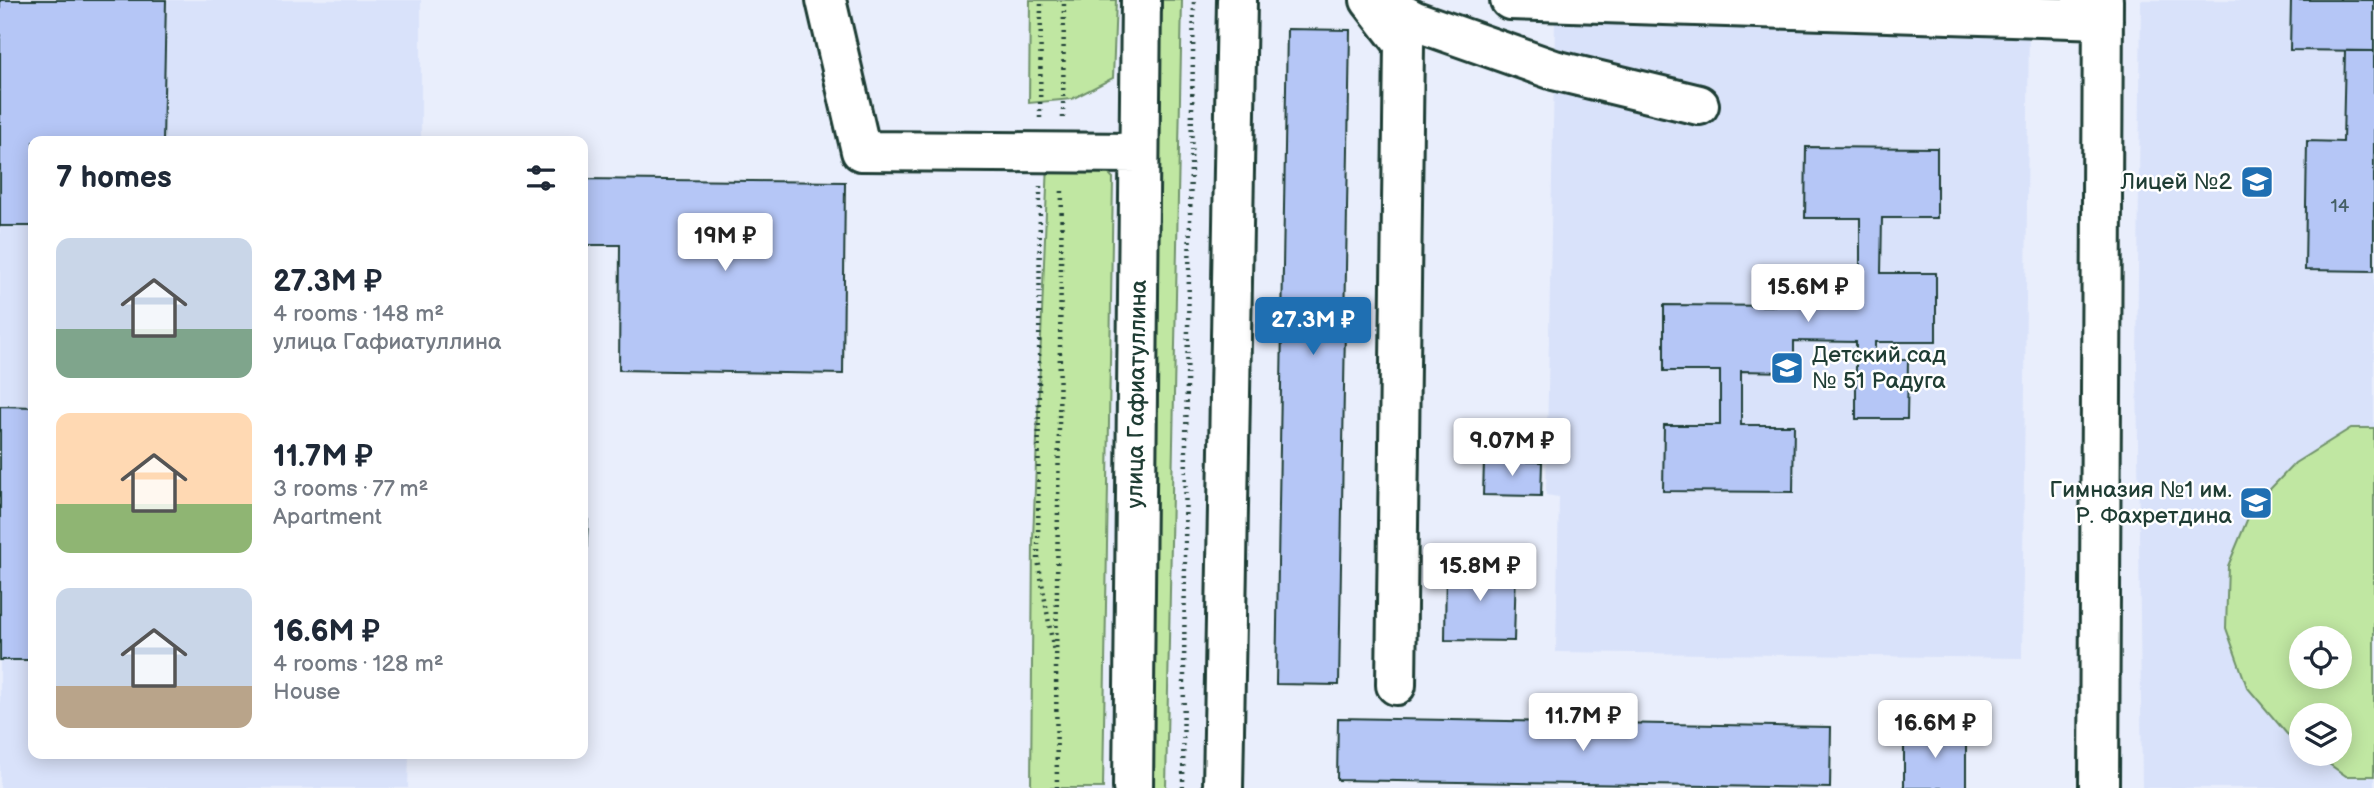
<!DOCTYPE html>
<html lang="en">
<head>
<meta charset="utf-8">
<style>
	:root { --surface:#fff; --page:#f6f6f7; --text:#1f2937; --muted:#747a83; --accent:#1f6fb2 }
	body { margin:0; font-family:"Balsamiq Sans",sans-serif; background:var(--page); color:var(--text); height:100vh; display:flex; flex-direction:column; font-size:26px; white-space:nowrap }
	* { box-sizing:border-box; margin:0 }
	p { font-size:23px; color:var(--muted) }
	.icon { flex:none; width:38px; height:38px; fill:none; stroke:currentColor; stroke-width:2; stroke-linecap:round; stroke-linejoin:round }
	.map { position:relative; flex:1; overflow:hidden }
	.panel { position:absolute; left:28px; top:136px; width:560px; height:623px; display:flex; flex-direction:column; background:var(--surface); border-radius:14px; box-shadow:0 4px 18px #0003 }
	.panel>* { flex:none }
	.fabs { position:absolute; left:2289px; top:626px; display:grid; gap:14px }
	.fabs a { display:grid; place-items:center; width:63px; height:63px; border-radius:50%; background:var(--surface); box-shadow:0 4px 18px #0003; font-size:35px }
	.price { position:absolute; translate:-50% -60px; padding:0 16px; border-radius:7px; background:#fff; color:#222; font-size:23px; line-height:46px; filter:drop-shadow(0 2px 4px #0008) }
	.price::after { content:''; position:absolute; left:50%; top:42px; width:21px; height:16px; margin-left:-10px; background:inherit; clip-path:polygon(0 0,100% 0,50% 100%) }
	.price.active { background:var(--accent); color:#fff }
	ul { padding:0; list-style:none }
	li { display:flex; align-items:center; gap:21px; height:175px; padding:0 28px }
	li span { display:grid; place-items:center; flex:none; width:196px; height:140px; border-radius:14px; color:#555 }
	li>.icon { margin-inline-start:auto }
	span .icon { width:84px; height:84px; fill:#fffc; stroke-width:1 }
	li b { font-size:30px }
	h2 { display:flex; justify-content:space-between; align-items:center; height:84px; padding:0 28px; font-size:30px }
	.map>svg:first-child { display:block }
</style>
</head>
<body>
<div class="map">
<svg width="2374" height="788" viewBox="0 0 2374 788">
	<rect width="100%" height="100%" fill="#e9eefc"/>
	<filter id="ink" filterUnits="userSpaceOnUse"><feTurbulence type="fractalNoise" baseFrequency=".0143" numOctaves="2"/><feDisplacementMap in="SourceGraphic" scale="14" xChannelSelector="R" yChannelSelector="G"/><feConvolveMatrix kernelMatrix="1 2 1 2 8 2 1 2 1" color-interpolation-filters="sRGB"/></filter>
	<g filter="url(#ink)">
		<path fill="#d9e2fa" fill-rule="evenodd" d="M0,0H421V142H33V754H409L408,788H0Z
			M2141,0H2374V788H2142L2137,364ZM2301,639H2340V677H2301ZM2301,716H2340V754H2301Z
			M1555,21L2029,22L2022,658L1556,652L1559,497L1546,495Z"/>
		<path fill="#c0e7a2" stroke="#70926b" stroke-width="2" fill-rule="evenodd" d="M1030,0H1116L1113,78L1072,99L1029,103Z
			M1160,0H1182L1166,788H1150Z
			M1048,162H1097L1113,178L1103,788H1031L1033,539Z
			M2351,428H2374V776H2346L2315,754H2340V716H2301V744L2287,734L2247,687L2226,628L2228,566L2252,508L2295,463ZM2301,639H2340V677H2301Z"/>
		<path fill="#b5c6f6" stroke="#1f3d34" stroke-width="2" d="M0,0H166L163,142H33V226H0Z
			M2291,0H2374V51L2290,50Z
			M1287,29L1350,30L1339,685L1276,684Z
			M2345,51H2374V271L2305,270L2307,141L2343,142Z
			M1806,147L1937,148V218H1882L1881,273H1936V342H1875V360H1908L1907,419H1856V342L1794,341V372L1741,371V425H1794L1793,492L1663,491L1664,425H1720V371H1664V305L1792,306V272L1860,273V218H1805Z
			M583,179L845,182L843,374L619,370L620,245H583Z
			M0,406L33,407V660H0Z
			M1484,461L1542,462L1541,496L1483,495Z
			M583,518L588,519L586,557H583Z
			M1446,565L1516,566L1514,641L1445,640Z
			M1338,718L1831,727L1830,788L1337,780Z
			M1904,731H1966V788H1904Z"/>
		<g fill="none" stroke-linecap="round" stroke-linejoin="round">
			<defs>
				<path id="minor" d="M826,0L861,151L1139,153
					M1370,0L1404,44L1396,685
					M1375,0L1415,21L1554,70L1699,105
					M1510,0L2103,19
					M1133,788L1141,0
					M1223,788L1237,0
					M2099,788L2103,0"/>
			</defs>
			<use href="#minor" stroke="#1f3d34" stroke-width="44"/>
			<path stroke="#1f3d34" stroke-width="4.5" stroke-dasharray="2 5" stroke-linecap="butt" d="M1040,118L1041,0
				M1063,118L1064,0
				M1040,186L1038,560L1054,652
				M1057,788L1056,666L1062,186
				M1183,788L1186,439L1194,0"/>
			<use href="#minor" stroke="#fff" stroke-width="38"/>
		</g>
	</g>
	<defs>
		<symbol id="school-square" viewBox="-11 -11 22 22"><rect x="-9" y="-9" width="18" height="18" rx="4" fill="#1f6fb2" stroke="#fff"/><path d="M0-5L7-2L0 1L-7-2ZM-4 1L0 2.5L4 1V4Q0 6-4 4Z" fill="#fff"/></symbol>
	</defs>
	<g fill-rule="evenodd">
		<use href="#school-square" x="2238" y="163" width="38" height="38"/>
		<use href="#school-square" x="1768" y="349" width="38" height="38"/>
		<use href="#school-square" x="2237" y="484" width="38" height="38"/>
	</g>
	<g text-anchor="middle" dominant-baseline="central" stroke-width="5" stroke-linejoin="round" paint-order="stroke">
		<g font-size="19" fill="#445f64">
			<text x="2340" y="206">14</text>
		</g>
		<g font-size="23" fill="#1f3d34" stroke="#fff" text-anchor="end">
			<text x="2232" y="182">Лицей №2</text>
			<text x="1812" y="355" text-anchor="start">Детский сад<tspan x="1812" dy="26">№ 51 Радуга</tspan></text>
			<text x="2232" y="490">Гимназия №1 им.<tspan x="2232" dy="26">Р. Фахретдина</tspan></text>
		</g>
		<g font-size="23" fill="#1f3d34" stroke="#fff">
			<text transform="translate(1137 394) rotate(-89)">улица Гафиатуллина</text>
		</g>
	</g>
</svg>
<div class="fabs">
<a><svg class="icon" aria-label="locate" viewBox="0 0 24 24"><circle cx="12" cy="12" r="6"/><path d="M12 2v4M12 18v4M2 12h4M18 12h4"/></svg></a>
<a><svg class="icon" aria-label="layers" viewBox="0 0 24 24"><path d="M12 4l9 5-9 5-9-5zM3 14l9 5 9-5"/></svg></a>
</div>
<b class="price" style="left:725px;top:273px">19M ₽</b>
<b class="price" style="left:1808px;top:324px">15.6M ₽</b>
<b class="price active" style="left:1313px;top:357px">27.3M ₽</b>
<b class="price" style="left:1512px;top:478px">9.07M ₽</b>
<b class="price" style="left:1480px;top:603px">15.8M ₽</b>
<b class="price" style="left:1583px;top:753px">11.7M ₽</b>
<b class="price" style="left:1935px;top:760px">16.6M ₽</b>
<section class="panel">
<h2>7 homes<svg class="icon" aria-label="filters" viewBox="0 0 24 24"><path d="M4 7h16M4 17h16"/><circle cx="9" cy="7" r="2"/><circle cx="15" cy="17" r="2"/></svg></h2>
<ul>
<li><span style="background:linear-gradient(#c9d6e8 65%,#7fa58c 0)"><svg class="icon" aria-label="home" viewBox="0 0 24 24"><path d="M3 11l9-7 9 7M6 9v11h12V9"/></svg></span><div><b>27.3M ₽</b><p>4 rooms · 148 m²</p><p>улица Гафиатуллина</p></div></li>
<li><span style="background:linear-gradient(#ffd9b3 65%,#8fb573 0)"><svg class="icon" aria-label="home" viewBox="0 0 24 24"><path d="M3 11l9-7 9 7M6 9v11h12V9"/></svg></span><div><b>11.7M ₽</b><p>3 rooms · 77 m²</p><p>Apartment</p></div></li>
<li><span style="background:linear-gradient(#c9d6e8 70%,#b9a48a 0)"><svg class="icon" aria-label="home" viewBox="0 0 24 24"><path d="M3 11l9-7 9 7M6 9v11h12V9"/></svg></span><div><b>16.6M ₽</b><p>4 rooms · 128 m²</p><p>House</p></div></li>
</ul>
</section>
</div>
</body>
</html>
